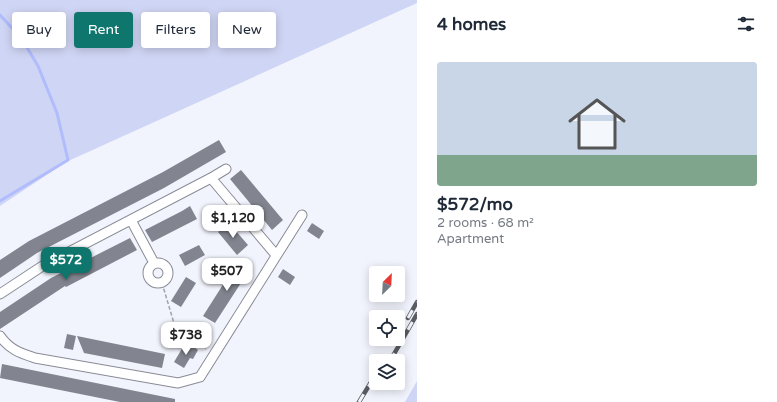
<!DOCTYPE html>
<html lang="en">
<head>
<meta charset="utf-8">
<style>
	:root { --surface:#fff; --page:#f2f2f3; --text:#1f2937; --muted:#747a83; --line:#e0e1e3; --accent:#0f766e }
	body { margin:0; font-family:"Varela Round",sans-serif; background:var(--page); color:var(--text); height:100vh; display:flex; flex-direction:column; font-size:15px; white-space:nowrap }
	* { box-sizing:border-box; margin:0 }
	p { font-size:13px; color:var(--muted) }
	.icon { flex:none; width:22px; height:22px; fill:none; stroke:currentColor; stroke-width:2; stroke-linecap:round; stroke-linejoin:round }
	.map { position:relative; flex:1; overflow:hidden }
	.drawer { display:flex; flex-direction:column; background:var(--surface); width:360px }
	.drawer>* { flex:none }
	.guide { position:absolute; left:12px; top:12px; width:345px; height:36px; display:flex; gap:8px }
	.needle { width:26px; rotate:24deg }
	.tools { position:absolute; left:369px; top:266px; display:grid; gap:8px }
	.tools a { display:grid; place-items:center; width:36px; height:36px; border-radius:4px; background:var(--surface); box-shadow:0 2px 10px #0003; font-size:20px }
	.price { position:absolute; translate:-50% -34px; padding:0 9px; border-radius:8px; background:#fff; color:#222; font-size:13px; line-height:26px; filter:drop-shadow(0 1px 2px #0008) }
	.price::after { content:''; position:absolute; left:50%; top:24px; width:12px; height:9px; margin-left:-6px; background:inherit; clip-path:polygon(0 0,100% 0,50% 100%) }
	.price.selected { background:var(--accent); color:#fff }
	ul { padding:0; list-style:none }
	li { display:grid; align-content:center; gap:8px; height:212px; padding:0 20px }
	li+li { border-top:1px solid var(--line) }
	li span { display:grid; place-items:center; height:124px; border-radius:4px; color:#555 }
	li>.icon { margin-inline-start:auto }
	span .icon { width:72px; height:72px; fill:#fffc; stroke-width:1 }
	li b { font-size:17px }
	h2 { display:flex; justify-content:space-between; align-items:center; height:48px; padding:0 20px; font-size:17px }
	.chip { padding:0 14px; border-radius:4px; background:var(--surface); box-shadow:0 2px 10px #0003; font-size:14px; line-height:36px }
	.chip.selected { background:var(--accent); color:#fff }
	main { display:flex; flex:1; min-height:0 }
	.map>svg:first-child { display:block }
</style>
</head>
<body>
<main>
<div class="map">
<svg width="417" height="402" viewBox="0 0 417 402">
	<rect width="100%" height="100%" fill="#f2f4fd"/>
	<path fill="#cfd5f4" d="M0,0H417V3L66,162L0,206Z
		M417,381V402H405Z"/>
	<g fill="none" stroke-linecap="round" stroke-linejoin="round">
		<path stroke="#b0bcfc" stroke-width="3" d="M0,15L22,39L38,66L57,113L68,160L0,201"/>
	</g>
	<path fill="#82858f" d="M219,140L226,152L164,188L37,253L0,278V260L29,241L163,172Z
		M241,170L283,220L272,230L230,179Z
		M190,206L197,219L152,242L145,230L182,211Z
		M229,223L248,245L237,255L218,232Z
		M312,223L324,231L319,239L307,231Z
		M130,238L137,250L66,287L65,286L0,329V312L51,278Z
		M199,245L205,255L185,266L179,255Z
		M238,261L250,269L215,323L203,316Z
		M283,269L295,277L290,285L278,277Z
		M186,277L196,283L181,307L171,301Z
		M67,334L76,336L73,350L64,348Z
		M77,336L165,354L162,368L84,353Z
		M191,345L198,350L193,359L190,358L184,368L174,362L183,347L188,350Z
		M2,364L175,399V402H120L0,378Z"/>
	<g fill="none" stroke-linecap="round" stroke-linejoin="round">
		<defs>
			<path id="minor" d="M211,178L276,255
				M131,220L154,263
				M148 273a10 10 0 1 1 20 0a10 10 0 1 1-20 0Z
				M0,294L44,265L211,178L226,169
				M0,336C10,350 20,353 35,358L178,383L200,377L302,215"/>
		</defs>
		<use href="#minor" stroke="#898b96" stroke-width="11"/>
		<path stroke="#a1a3aa" stroke-width="1.5" stroke-dasharray="4 2" stroke-linecap="butt" d="M162,283L176,330L206,349"/>
		<use href="#minor" stroke="#fff" stroke-width="9"/>
		<defs>
			<path id="rail" d="M408,318L417,302
				M390,361L417,314
				M359,402L376,374"/>
		</defs>
		<use href="#rail" stroke="#5b5c62" stroke-width="4.5"/>
		<use href="#rail" stroke="#f2f4fd" stroke-width="3" stroke-dasharray="9" stroke-linecap="butt"/>
	</g>
</svg>
<div class="tools">
<a><svg class="needle" viewBox="-14 -14 28 28"><path d="M0-13l5 13h-10z" fill="#e53935"/><path d="M0 13l5-13h-10z" fill="#747a83"/></svg></a>
<a><svg class="icon" aria-label="locate" viewBox="0 0 24 24"><circle cx="12" cy="12" r="6"/><path d="M12 2v4M12 18v4M2 12h4M18 12h4"/></svg></a>
<a><svg class="icon" aria-label="layers" viewBox="0 0 24 24"><path d="M12 4l9 5-9 5-9-5zM3 14l9 5 9-5"/></svg></a>
</div>
<b class="price" style="left:233px;top:239px">$1,120</b>
<b class="price selected" style="left:66px;top:281px">$572</b>
<b class="price" style="left:227px;top:292px">$507</b>
<b class="price" style="left:186px;top:356px">$738</b>
<div class="guide">
<a class="chip">Buy</a>
<a class="chip selected">Rent</a>
<a class="chip">Filters</a>
<a class="chip">New</a>
</div>
</div>
<section class="drawer">
<h2>4 homes<svg class="icon" aria-label="filters" viewBox="0 0 24 24"><path d="M4 7h16M4 17h16"/><circle cx="9" cy="7" r="2"/><circle cx="15" cy="17" r="2"/></svg></h2>
<ul>
<li><span style="background:linear-gradient(#c9d6e8 75%,#7fa58c 0)"><svg class="icon" aria-label="home" viewBox="0 0 24 24"><path d="M3 11l9-7 9 7M6 9v11h12V9"/></svg></span><div><b>$572/mo</b><p>2 rooms · 68 m²</p><p>Apartment</p></div></li>
</ul>
</section>
</main>
</body>
</html>
